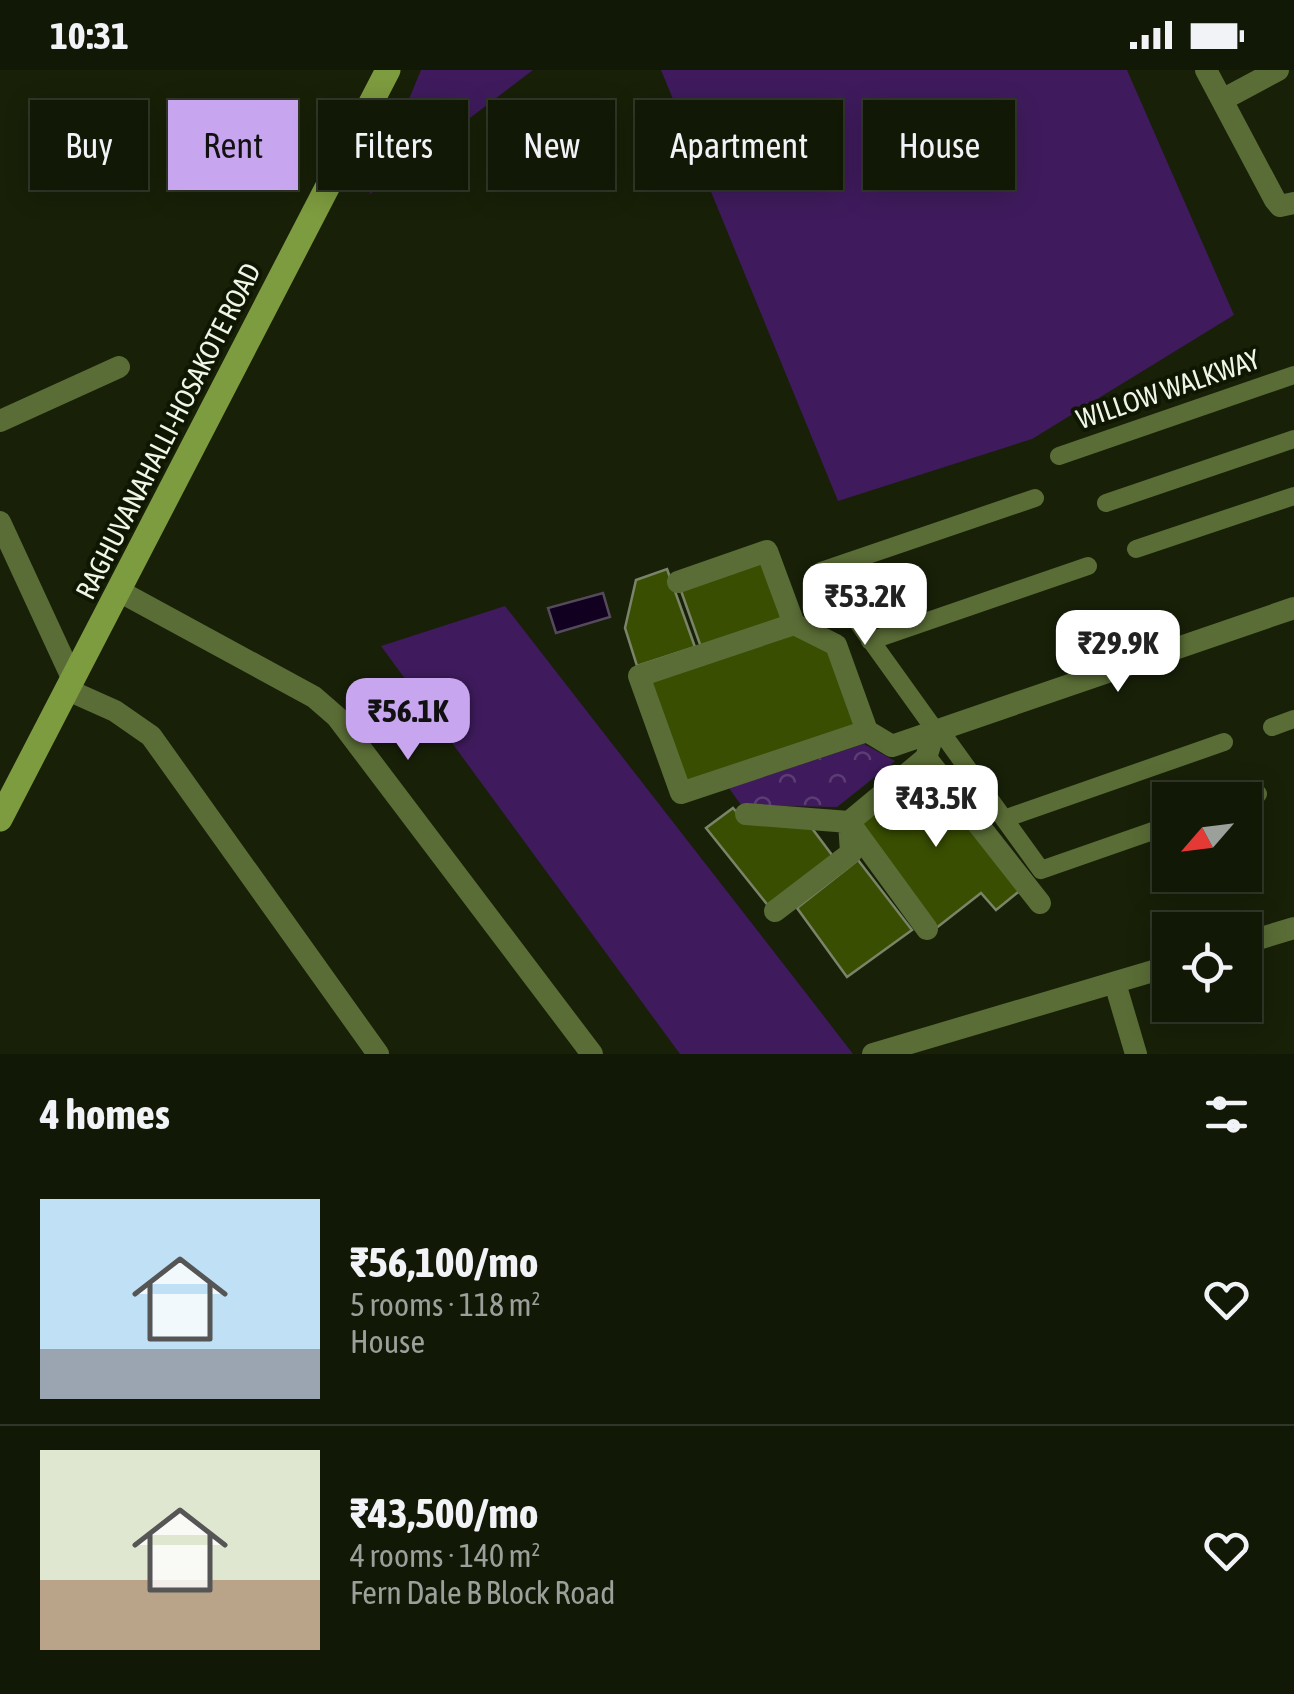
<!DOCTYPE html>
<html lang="en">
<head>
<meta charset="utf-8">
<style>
	:root { --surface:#121806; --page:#1b2110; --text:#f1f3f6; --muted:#9ca09b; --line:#313728; --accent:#c8a5ef }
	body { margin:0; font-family:"Asap Condensed",sans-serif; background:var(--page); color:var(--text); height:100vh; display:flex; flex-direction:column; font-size:38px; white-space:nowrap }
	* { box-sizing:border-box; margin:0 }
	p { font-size:32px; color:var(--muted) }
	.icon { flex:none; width:55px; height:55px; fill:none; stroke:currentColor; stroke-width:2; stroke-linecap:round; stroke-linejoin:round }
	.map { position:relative; height:984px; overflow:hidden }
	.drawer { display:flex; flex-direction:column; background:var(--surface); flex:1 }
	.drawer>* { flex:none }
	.top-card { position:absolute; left:30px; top:30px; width:1235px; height:90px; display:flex; gap:20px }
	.needle { width:65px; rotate:242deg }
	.tools { position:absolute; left:1152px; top:712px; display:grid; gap:20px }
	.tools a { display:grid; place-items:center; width:110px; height:110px; border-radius:0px; background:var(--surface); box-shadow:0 5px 25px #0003,0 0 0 2px var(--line); font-size:50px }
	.price { position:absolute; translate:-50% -85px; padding:0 22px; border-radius:20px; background:#fff; color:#222; font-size:32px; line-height:65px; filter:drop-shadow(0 2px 5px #0008) }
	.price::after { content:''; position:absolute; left:50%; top:60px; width:30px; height:22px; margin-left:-15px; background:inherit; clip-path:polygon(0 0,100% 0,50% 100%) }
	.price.current { background:var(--accent); color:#111 }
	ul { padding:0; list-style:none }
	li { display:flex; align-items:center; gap:30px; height:250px; padding:0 40px }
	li+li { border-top:2px solid var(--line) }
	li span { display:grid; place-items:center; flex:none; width:280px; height:200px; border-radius:0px; color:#555 }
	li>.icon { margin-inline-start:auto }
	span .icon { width:120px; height:120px; fill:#fffc; stroke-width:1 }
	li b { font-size:42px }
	h2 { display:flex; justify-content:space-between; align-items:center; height:120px; padding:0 40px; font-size:42px }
	.pill { padding:0 35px; border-radius:0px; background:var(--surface); box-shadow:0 5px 25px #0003,0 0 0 2px var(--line); font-size:35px; line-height:90px }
	.pill.current { background:var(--accent); color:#111 }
	.status { display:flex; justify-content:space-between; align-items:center; height:70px; padding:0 50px; background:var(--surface); direction:ltr }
	.status svg { height:28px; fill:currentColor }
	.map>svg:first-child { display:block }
</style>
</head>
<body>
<div class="status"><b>10:31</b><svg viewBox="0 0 49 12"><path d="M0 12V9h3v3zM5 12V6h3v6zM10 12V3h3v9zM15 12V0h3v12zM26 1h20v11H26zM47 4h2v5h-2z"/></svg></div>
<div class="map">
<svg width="1294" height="984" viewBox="0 0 1294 984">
	<defs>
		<pattern id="park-crowns" width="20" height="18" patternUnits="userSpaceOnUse" patternTransform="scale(2.5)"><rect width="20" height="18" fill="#3f1b5d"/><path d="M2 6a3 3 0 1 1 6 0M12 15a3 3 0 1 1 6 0" fill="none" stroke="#5b3d74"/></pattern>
	</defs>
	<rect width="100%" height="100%" fill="#182008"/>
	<path fill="#3f1b5d" d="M421,0H533L369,125Z
		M661,0H1127L1234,245L1032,369L838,431Z
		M505,536L816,936L853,984H680L381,576Z"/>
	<path fill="url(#park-crowns)" d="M864,674L895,691L837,737L741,735L729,718Z"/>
	<path fill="#110020" stroke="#544a5c" stroke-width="2.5" d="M603,523L610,547L556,563L548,538Z"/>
	<path fill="#394e00" stroke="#7a8469" stroke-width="2.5" d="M763,490L785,552L702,580L680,518Z
		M667,499L695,577L637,596L625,558L636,510Z
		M794,561L831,580L856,658L685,713L646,611Z
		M927,696L1022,819L996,840L981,823L935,859L857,754Z
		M733,738L742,748L808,753L835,789L770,838L706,758Z
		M858,790L912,860L847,907L797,838Z"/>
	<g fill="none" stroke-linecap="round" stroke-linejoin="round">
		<path stroke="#5a6d36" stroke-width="18" d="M1059,386L1294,305
			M1106,433L1294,369
			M1136,479L1294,426
			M870,571L1088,496
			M1272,657L1294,649
			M935,660L821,501L1035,428
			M947,670L1041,800L1170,755
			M1242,730L1258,724
			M1004,749L1224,672"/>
		<path stroke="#5a6d36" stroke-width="22" d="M1206,0L1275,130L1280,136L1294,133
			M1222,30L1278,0
			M0,351L119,297
			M0,452L73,610
			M678,512L767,481L794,554L836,575L867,661L892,676L1294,538
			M119,521L314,627L337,647L592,984
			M794,554L639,606L681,723L867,661
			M68,620L115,641L151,666L378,984
			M926,688L1040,833
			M746,744L849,752
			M849,752L927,859
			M849,752L926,688L930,675
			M775,841L851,783L849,752
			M1245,873L1294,858
			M1115,913L1136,984
			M873,984L1170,896"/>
		<path stroke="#7d9b3f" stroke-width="25" d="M0,749L388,0"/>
	</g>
	<g text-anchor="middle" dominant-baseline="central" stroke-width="8" stroke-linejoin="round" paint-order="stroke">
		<g font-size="28" fill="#f0f6e7" stroke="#0f1602">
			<text transform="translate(1168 319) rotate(-19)">WILLOW WALKWAY</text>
			<text transform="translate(168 361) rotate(-63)">RAGHUVANAHALLI-HOSAKOTE ROAD</text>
		</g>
	</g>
</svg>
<div class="tools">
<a><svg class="needle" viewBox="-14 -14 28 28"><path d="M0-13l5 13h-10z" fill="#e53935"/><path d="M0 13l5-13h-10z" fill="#9ca09b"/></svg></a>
<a><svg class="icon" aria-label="locate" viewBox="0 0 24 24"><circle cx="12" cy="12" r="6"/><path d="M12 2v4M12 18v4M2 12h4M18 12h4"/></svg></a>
</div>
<b class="price" style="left:865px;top:578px">₹53.2K</b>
<b class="price" style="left:1118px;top:625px">₹29.9K</b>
<b class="price current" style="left:408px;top:693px">₹56.1K</b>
<b class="price" style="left:936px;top:780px">₹43.5K</b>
<div class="top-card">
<a class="pill">Buy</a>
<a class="pill current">Rent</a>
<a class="pill">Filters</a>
<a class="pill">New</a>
<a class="pill">Apartment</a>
<a class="pill">House</a>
</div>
</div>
<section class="drawer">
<h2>4 homes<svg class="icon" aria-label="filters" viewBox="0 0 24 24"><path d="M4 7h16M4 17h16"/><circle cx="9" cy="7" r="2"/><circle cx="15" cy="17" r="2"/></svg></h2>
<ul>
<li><span style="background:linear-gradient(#bfe0f5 75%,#9aa5b1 0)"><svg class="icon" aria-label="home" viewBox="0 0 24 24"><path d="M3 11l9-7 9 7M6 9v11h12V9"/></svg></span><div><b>₹56,100/mo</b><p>5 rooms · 118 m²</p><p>House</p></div><svg class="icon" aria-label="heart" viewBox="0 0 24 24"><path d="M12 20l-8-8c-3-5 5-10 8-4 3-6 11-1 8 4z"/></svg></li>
<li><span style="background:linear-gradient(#dfe7d0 65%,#b9a48a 0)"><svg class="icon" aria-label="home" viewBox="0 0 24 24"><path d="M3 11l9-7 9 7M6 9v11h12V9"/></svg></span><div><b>₹43,500/mo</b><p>4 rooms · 140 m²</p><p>Fern Dale B Block Road</p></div><svg class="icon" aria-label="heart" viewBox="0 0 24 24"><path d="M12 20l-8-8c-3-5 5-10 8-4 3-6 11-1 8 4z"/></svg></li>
</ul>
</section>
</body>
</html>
